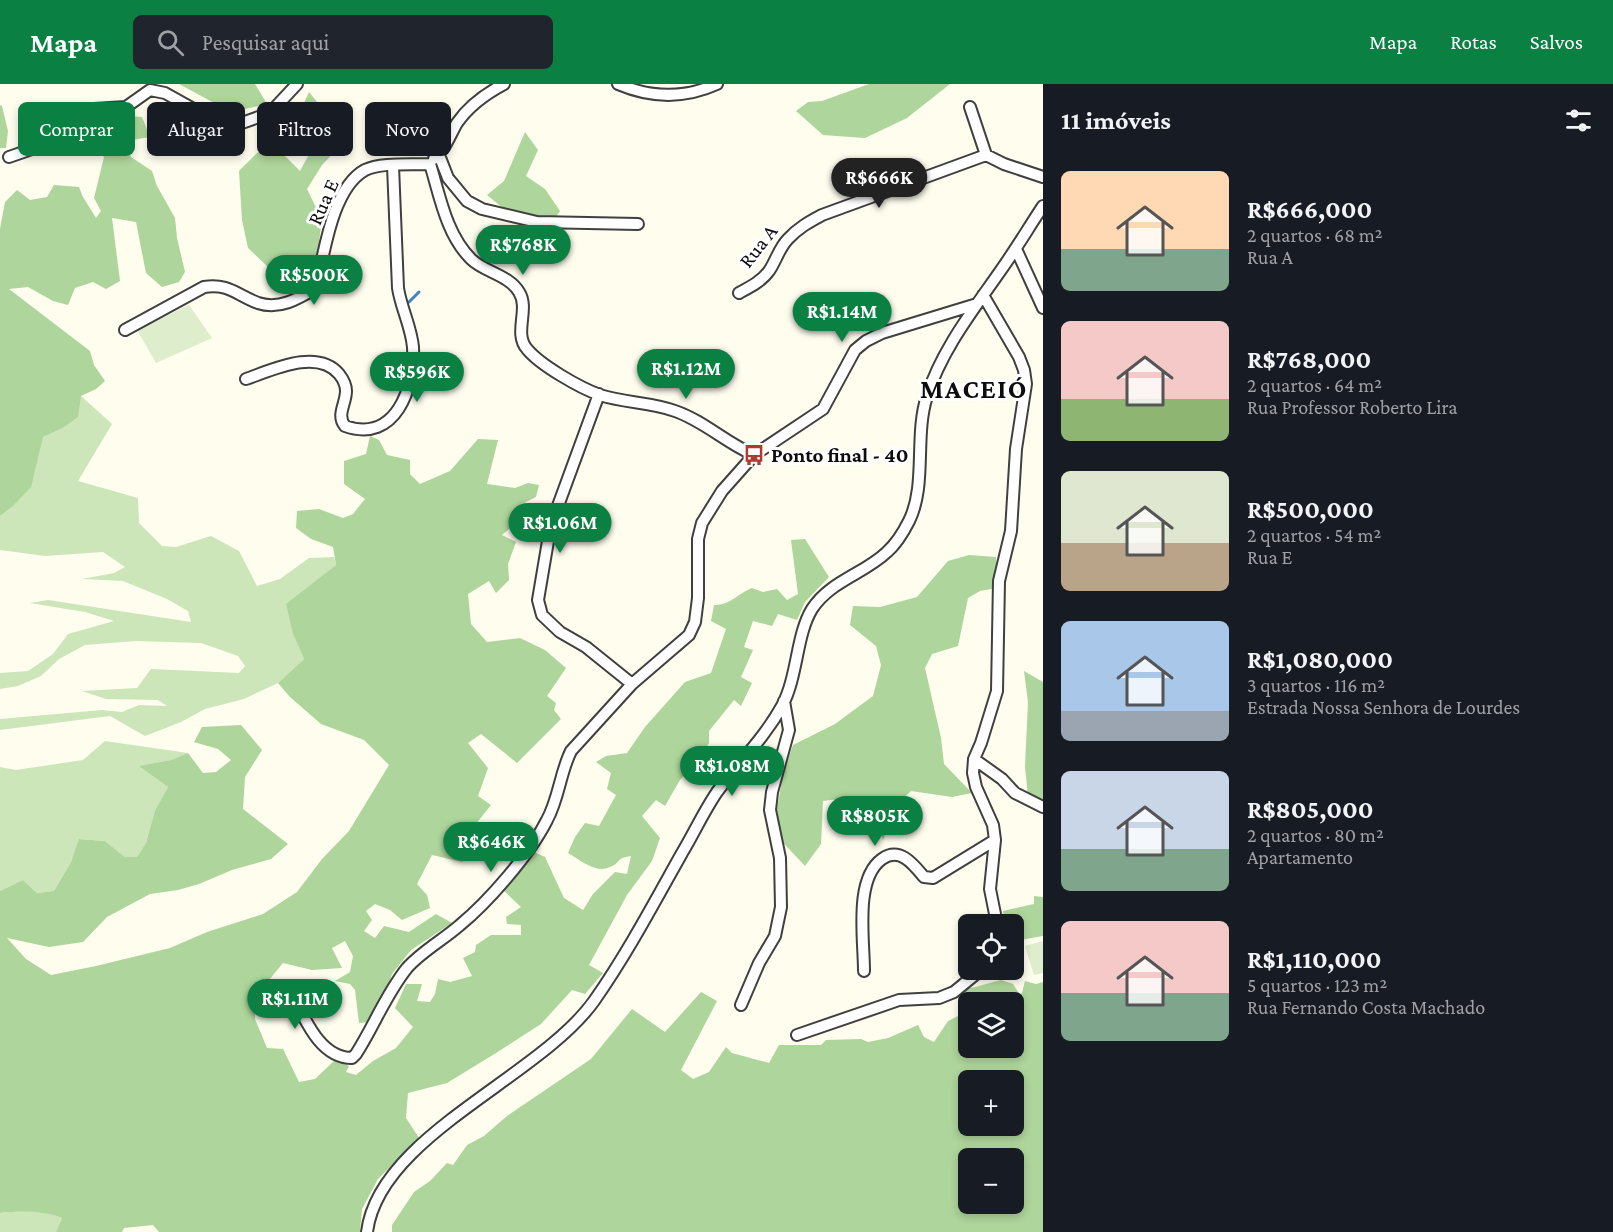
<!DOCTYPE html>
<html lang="pt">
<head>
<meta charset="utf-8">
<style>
	:root { --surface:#171b24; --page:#20242c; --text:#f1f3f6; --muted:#9ea1a6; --accent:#0b8043 }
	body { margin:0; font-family:"Crimson Pro",serif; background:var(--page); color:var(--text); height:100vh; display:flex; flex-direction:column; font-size:22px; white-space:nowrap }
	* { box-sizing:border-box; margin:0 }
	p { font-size:20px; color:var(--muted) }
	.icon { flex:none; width:33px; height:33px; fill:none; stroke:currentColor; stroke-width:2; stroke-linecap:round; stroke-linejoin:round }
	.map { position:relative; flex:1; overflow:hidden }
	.drawer { display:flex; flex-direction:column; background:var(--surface); width:570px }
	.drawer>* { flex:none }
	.guide { position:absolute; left:18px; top:18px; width:570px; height:54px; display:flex; gap:12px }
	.controls { position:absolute; left:958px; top:830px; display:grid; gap:12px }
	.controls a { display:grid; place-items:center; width:66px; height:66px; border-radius:9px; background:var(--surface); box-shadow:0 3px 9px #0003; font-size:30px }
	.price { position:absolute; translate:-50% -51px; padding:0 14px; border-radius:21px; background:var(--accent); color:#fff; font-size:20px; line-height:39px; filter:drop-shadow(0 2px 3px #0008) }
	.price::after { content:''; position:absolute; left:50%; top:36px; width:18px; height:14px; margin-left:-9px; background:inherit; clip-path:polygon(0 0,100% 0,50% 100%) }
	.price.current { background:#222; color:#fff }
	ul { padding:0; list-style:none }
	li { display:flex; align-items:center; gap:18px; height:150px; padding:0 18px }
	li span { display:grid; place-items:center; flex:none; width:168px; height:120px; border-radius:9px; color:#555 }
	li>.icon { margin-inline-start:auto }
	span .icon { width:72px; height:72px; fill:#fffc; stroke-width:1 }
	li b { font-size:26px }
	h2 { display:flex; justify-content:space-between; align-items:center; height:72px; padding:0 18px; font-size:26px }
	.chip { padding:0 21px; border-radius:9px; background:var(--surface); box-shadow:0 3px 9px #0003; font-size:21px; line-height:54px }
	.chip.current { background:var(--accent); color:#fff }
	header { display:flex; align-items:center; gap:36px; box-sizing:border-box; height:84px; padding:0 30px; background:var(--accent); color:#fff }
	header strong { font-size:28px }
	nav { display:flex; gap:33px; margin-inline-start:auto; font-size:21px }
	.search { width:420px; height:54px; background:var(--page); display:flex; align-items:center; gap:15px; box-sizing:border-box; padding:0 21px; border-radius:9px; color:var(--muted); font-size:22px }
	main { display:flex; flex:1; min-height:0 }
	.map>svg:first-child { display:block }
</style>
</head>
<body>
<header>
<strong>Mapa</strong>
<div class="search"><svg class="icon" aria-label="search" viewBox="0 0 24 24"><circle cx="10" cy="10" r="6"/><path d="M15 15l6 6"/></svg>Pesquisar aqui</div>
<nav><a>Mapa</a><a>Rotas</a><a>Salvos</a></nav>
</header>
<main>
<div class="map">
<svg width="1043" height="1148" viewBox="0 0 1043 1148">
	<rect width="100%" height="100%" fill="#fefdee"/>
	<path fill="#cce6ba" d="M81,312L112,340L78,397L138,414L139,439L162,462L176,463L211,452L239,467L257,502L280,495L309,474L334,473L336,481L314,499L293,550L304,575L278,599L244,615L205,625L181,638L145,652L110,632L0,646V635L102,626L122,628L139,621L167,622L158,616L106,615L82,607L137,604L151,585L239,589L245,582L238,572L201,559L136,557L85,561L59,575L41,592L18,602L0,605V589L28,587L53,570L68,550L114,537L85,528L30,519L48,516L191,538L188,527L167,515L123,497L82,495L114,489L125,483L103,468L45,472L0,466V432L12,423L36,374L43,353L61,345Z
		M105,657L188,669L171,676L140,682L168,703L155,726L146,759L137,773H125L105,757L80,755L71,778L54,807L37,809L23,796L0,807V683L16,686L83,676Z
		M29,1126L48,1129L62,1134L56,1148H0V1129Z"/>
	<path fill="#aed59b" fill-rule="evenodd" d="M179,0H255L267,20L231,28Z
		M869,0H950L907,34L865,54L823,51L796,27L808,18L822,17Z
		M309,8L322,24L343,59L322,81L307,105L322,136L316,179L287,201L248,164L242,136L239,87L257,69L282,50V69L300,87L314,61L299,30Z
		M0,21L2,22L8,47L6,64H0Z
		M117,31L142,33L150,53L126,57L131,73L152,87L157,102L175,134L177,154L185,188L179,198L162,203L146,189L136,138L112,134L120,197L106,205L93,198L75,204L68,221L53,217L28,203L9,205L90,267L94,281L105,297L96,305L81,312L78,333L61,345L43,353L31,403L12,423L0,432V145L5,118L17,106L30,116L47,113L54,101L79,103L83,113L96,134L101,127L94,114L104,73L84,54L96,40Z
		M525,48L538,66L526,92L545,105L560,127L548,145L533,158L521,139L487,111L504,97Z
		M370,352L379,356L387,371L410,376V390L420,400L450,387L478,355L498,356L487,400L515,404L528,399L539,401L536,413L520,421L526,431L502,451L516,458L508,480L509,496L496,509L489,497L468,510L471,540L487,558L520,554L545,566L566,584L547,612L556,619L554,626L561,635L517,679L481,650L468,659L488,684L478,712L491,721L467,751L476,770L462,778L432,771L417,800L427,811L430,824L402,836L390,826L375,820L366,827L372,836L364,847L375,854L384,842L409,848L436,830L452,839L411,866L392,890L384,913L372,938L359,939L355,906L350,900L335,897L350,888L353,872L345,857L332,864L342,884L312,886L283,879L255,913V935L267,964L283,965L299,998L315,995L335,976L349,982L346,988L356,991L373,977L396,964L413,943L395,924L406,900H422L417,917L430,918L435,910L438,895L450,898L472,892L463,874L475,868L476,861L491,851H521V841L507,840L506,833L521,823L503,806L534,768L545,773L564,814L583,826L593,810L615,788L627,790L631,772C615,774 621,779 610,783C596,790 580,776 568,769L575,753L585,739L599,742L616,711L607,705L611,689L596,678L606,672L627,669L645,643L685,598L711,589L726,545L711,537L714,521C731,521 737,510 752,504L763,508L777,505L787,516L798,510L791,456L805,455L829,493L805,518L797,536L778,530L772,542L753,537L744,563L753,566L741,593L752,599L741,622L734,616L709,647V659L701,672L680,696L665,722L656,716L642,732L660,754L652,777L627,811L589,881L603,889L585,910L572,906L541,940L496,969L447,999L408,1009L406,1034L419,1054L378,1095L362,1125L360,1148H159L153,1141L124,1144L122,1148H56L62,1134C40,1126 23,1127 0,1129V807L23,796L37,809L54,807L71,778L79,755L105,757L125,773H137L146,759L155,726L168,703L139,682L171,676L188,669L203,689L216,688L231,676L218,665L194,658L202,643L241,641L262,666L245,693L243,725L288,760L271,775L232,786L199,800L178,806L150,810L107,833L83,858L49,863L7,854L26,875L51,891L96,882L170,864L207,848L263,830L297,808L322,775L349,747L389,681L364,656L321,640L290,613L278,599L304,575L293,550L286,520L336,481L333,463L311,455L296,444L297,427L319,425L343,434L353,430L365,415L344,400V377L366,370Z
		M969,471L996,473L997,504L980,507L968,514L958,562L932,570L925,584L941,654L944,680L972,709L952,713L911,707L896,721L883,756L878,739L861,712L823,717L821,760L805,782L773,748L783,690L793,661L835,640L873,612L881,581L876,562L850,541L853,522L880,523L917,513L948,477Z
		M1024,587L1043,598V719L1028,712L1025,683L1028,618Z
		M1034,812L1043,813V852L1014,857V840H1004L1003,827L1034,820Z
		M1001,896L1013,900L1018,908L1003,917L980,912L979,918H969V963H1014V918H1012L1022,909L1025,897L1036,900L1043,898V1148H392V1141L414,1108L430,1097L447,1079L453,1081L467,1061L484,1052L507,1032L591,975L632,925L665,948L701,908L717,917L681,986L693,995L709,988L726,963L732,969L769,979L779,961H821L826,956L861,955L868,958L888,954L918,941L924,953L934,958L948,937L966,928L961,912L964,905L975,903ZM969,996H1014V1041H969ZM969,1074H1014V1119H969Z"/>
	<path fill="#deedcb" d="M189,221L212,254L156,279L137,246Z
		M1043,857V889L1034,891L1025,862Z"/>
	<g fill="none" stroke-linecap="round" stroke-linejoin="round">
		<path stroke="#4381c3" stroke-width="3" d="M409,218L419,208"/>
		<defs>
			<path id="street" d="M618,0C651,14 684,15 717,0
				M970,23L986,71
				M439,71L448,94L467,117L482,125L537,138L638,140
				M9,73L55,57L64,52L87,28L94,25L126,23L150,6L165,9L217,38L227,41L239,40L270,29L297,0
				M434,75C445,66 450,51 457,39C468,23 487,9 504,0
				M430,80C440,112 446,150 471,175C484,188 509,191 519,208C530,225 513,249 527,265C540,281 580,304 600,311C624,319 651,318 675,327C704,337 726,359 754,371
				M1016,165L1043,224
				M739,209C750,203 762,197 769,187C776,177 779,164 788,155C798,144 809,138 822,131L986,71L1004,80L1043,93
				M983,211L1019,273L1024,286L1026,300L1016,365L1011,447L999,497L997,607L981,659L974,675L973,689L976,703L993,741L995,756L990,805L997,840
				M125,246L204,203C228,199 237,211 258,219C279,226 298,215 316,204C324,170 332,104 365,86C381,78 412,81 430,80
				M246,295C272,286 317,264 339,290C343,295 346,300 346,307C346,320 336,331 345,342C396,360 415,303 413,263C411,242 401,224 398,204L393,82
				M599,310L555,430L548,457L538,516L542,531L560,548L586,563L632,600
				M974,675L1002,695L1015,709L1043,723
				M864,887C864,855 854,795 882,775C900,762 914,781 924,793L933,794L995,756
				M293,912C305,935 320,974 352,974L356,970C374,942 386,910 407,884C422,867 443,856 460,841C489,817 530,770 547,736C559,714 560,689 571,667L632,600L689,551L695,538L698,514V455L702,439L722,407L754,371L823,325L855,266L866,257L882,249L977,220
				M741,921L759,879L775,852L781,823L780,774L770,726L772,708L789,646L784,617
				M797,951L899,916L939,914L954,908L982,885
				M367,1148C379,1052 539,994 594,917C627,870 654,819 682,769C694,749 704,727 717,708C739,678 763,656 782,622C798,592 796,551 812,525C830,497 864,490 887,468C896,460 904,447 909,437C927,401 914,352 927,312C942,265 974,225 1001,186C1016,165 1029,143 1043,122"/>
		</defs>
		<use href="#street" stroke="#404040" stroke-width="14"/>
		<use href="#street" stroke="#fff" stroke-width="10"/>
	</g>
	<defs>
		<symbol id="bus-bare" viewBox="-9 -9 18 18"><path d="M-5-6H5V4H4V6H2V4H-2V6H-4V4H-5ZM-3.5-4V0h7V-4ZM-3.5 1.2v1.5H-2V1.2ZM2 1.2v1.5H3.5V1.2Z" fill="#b2392f" stroke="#fff" stroke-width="2.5" paint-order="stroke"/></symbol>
	</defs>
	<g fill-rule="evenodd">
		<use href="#bus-bare" x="739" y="356" width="30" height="30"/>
	</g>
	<g text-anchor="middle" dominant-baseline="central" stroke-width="6" stroke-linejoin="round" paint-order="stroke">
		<g font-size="21" fill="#0d0d0d" stroke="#fff">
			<text transform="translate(323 118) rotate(-66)">Rua E</text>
			<text transform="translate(758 162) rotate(-52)">Rua A</text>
		</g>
		<g font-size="21" font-weight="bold" fill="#0d0d0d" stroke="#fff" text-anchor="start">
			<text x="771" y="371">Ponto final - 40</text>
		</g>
		<g font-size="27" font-weight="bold" letter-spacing="1.5" fill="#0d0d0d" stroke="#fff">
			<text x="974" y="305">MACEIÓ</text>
		</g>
	</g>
</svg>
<div class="controls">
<a><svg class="icon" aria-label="locate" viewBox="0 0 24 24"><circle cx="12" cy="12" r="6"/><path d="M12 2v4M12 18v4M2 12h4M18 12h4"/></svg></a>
<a><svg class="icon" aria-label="layers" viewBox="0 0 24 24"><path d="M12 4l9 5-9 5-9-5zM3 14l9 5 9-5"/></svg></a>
<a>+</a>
<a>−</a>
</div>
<b class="price current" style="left:879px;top:125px">R$666K</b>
<b class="price" style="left:523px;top:192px">R$768K</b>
<b class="price" style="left:314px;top:222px">R$500K</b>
<b class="price" style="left:842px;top:259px">R$1.14M</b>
<b class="price" style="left:686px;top:316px">R$1.12M</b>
<b class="price" style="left:417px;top:319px">R$596K</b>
<b class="price" style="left:560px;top:470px">R$1.06M</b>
<b class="price" style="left:732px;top:713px">R$1.08M</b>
<b class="price" style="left:875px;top:763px">R$805K</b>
<b class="price" style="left:491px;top:789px">R$646K</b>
<b class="price" style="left:295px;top:946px">R$1.11M</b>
<div class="guide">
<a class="chip current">Comprar</a>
<a class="chip">Alugar</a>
<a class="chip">Filtros</a>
<a class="chip">Novo</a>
</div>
</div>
<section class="drawer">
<h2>11 imóveis<svg class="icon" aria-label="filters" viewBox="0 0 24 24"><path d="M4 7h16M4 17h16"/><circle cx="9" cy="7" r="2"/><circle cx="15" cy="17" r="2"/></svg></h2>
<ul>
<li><span style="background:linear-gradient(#ffd9b3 65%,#7fa58c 0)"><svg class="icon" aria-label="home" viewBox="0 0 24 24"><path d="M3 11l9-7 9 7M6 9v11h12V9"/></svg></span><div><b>R$666,000</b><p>2 quartos · 68 m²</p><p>Rua A</p></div></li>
<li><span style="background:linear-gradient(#f6c9c9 65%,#8fb573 0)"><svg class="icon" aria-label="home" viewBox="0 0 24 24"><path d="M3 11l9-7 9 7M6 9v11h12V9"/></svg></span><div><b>R$768,000</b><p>2 quartos · 64 m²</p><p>Rua Professor Roberto Lira</p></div></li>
<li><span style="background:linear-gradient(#dfe7d0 60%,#b9a48a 0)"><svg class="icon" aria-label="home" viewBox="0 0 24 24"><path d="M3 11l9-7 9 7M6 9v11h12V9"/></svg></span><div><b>R$500,000</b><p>2 quartos · 54 m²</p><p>Rua E</p></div></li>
<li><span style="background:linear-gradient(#a9c7e8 75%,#9aa5b1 0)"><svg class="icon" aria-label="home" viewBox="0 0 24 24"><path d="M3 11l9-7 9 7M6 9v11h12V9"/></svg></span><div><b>R$1,080,000</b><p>3 quartos · 116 m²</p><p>Estrada Nossa Senhora de Lourdes</p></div></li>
<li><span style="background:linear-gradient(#c9d6e8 65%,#7fa58c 0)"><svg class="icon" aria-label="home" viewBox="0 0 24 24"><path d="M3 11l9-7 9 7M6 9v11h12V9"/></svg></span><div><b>R$805,000</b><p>2 quartos · 80 m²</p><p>Apartamento</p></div></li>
<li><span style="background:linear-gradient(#f6c9c9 60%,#7fa58c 0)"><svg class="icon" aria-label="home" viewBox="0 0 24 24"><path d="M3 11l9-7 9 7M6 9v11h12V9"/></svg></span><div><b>R$1,110,000</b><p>5 quartos · 123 m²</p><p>Rua Fernando Costa Machado</p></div></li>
</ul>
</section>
</main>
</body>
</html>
